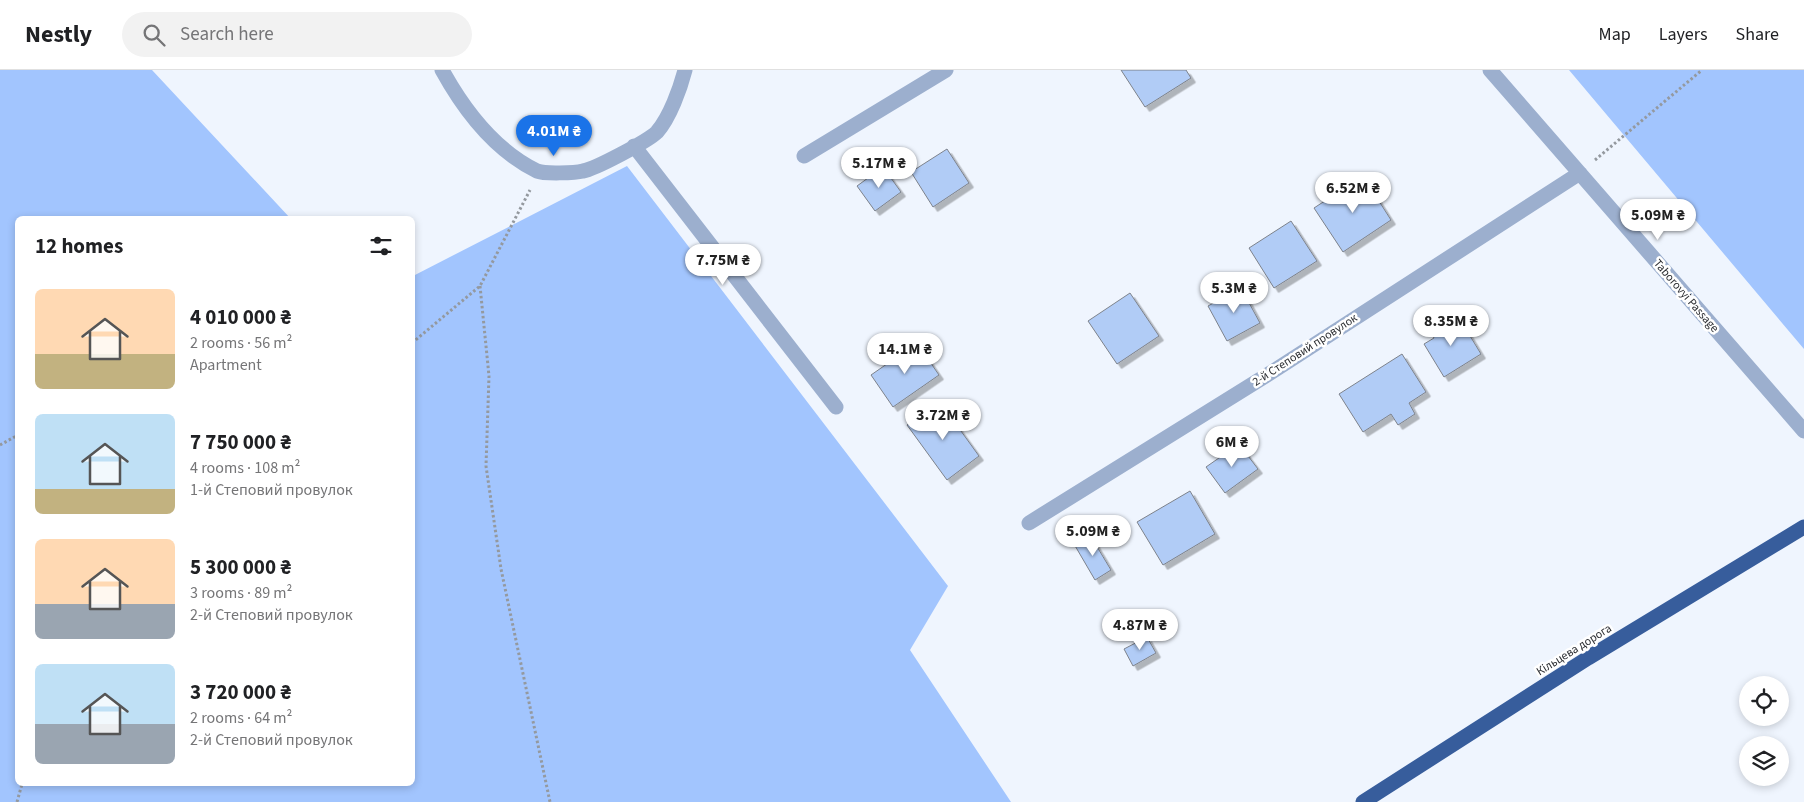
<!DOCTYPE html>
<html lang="en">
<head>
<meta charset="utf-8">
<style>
	:root { --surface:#fff; --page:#f2f2f2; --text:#202124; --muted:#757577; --line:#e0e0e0; --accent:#1a73e8 }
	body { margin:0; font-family:"Source Sans 3",sans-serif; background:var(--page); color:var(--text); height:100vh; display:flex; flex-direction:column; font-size:19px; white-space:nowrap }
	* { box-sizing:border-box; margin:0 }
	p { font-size:16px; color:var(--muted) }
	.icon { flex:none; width:28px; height:28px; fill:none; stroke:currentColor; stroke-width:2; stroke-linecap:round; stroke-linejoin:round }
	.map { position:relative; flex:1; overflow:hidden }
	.details { position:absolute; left:15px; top:146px; width:400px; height:570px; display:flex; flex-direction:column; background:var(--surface); border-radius:8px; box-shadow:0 2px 8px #0003 }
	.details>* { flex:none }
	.tools { position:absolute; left:1739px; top:606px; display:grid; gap:10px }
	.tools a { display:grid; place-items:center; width:50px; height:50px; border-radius:50%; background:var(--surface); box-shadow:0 2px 8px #0003; font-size:25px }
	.price { position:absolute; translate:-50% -42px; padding:0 11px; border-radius:18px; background:#fff; color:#222; font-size:16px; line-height:32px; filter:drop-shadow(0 1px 2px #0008) }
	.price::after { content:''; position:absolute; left:50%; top:30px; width:15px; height:11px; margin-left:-8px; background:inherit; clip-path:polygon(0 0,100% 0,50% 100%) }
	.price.active { background:var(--accent); color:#fff }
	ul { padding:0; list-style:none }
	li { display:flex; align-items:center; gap:15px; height:125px; padding:0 20px }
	li span { display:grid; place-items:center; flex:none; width:140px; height:100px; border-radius:8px; color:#555 }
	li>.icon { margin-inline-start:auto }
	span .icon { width:60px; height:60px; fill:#fffc; stroke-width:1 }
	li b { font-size:21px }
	h2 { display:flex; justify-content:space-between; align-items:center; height:60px; padding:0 20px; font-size:21px }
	header { display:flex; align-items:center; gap:30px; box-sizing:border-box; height:70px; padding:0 25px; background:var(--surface); border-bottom:1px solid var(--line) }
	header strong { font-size:24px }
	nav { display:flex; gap:28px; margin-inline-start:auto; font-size:18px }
	.search { width:350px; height:45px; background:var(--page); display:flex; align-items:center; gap:12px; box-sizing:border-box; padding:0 18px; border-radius:28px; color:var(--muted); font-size:19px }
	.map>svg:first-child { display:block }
</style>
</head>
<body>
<header>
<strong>Nestly</strong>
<div class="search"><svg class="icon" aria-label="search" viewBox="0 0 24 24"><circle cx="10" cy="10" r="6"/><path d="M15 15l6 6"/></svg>Search here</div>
<nav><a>Map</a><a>Layers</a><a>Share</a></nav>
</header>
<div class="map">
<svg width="1804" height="732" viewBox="0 0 1804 732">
	<defs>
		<filter id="shadow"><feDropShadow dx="4.5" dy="4.5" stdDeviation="0" flood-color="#0004"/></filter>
	</defs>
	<rect width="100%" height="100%" fill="#eff5fe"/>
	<path fill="#a2c5fe" d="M0,0H152L291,149H18V714H412L413,206L627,96L948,516L910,580L1011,732H0Z
		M1569,0H1804V279Z"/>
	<path fill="#b1ccf6" stroke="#7d828b" filter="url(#shadow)" d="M1121,0H1186L1191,8L1145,37Z
		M947,79L969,113L933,137L911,102Z
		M883,97L901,122L875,141L857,116Z
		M1363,106L1391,150L1343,182L1314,138Z
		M1291,151L1317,191L1274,218L1249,178Z
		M1241,218L1260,253L1227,271L1208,236Z
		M1130,223L1159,266L1117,294L1088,251Z
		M1443,248L1450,258L1461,251L1481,284L1444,307L1424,274L1434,268L1428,257Z
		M917,273L939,305L893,337L871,305Z
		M1402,284L1426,322L1409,333L1415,344L1398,355L1391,344L1363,362L1339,324Z
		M940,332L979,386L947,410L907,355Z
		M1239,374L1258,399L1225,423L1206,397Z
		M1190,421L1215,464L1163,495L1137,452Z
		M1090,465L1111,500L1095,510L1074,474Z
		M1147,567L1156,583L1133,596L1124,579Z"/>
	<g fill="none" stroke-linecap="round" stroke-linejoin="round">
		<path stroke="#94999f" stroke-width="3" stroke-dasharray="2.5 2.5" stroke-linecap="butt" d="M1595,90L1702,0
			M480,216L489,306L486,396L501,499L550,732
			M412,273L480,216L530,120
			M0,375L18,365
			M17,732L22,714"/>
		<path stroke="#9cafce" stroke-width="15" d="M442,0C464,40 496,81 537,101C544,104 575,103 583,101C595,99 648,71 657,62C670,47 680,19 685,0
			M1490,0L1804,361
			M634,76L836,337
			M804,86L946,0
			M1029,453L1275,300L1580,103"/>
		<path stroke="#375d9c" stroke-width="15" d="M1363,732L1588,588L1804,457"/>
	</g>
	<g text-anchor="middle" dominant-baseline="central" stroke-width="5" stroke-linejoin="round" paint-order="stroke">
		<g font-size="12" fill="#2a2c30" stroke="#fff">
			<text transform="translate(1686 226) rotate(49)">Taborovyi Passage</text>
			<text transform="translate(1305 280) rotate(-33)">2-й Степовий провулок</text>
			<text transform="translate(1574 580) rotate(-32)">Кільцева дорога</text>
		</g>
	</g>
</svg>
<div class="tools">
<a><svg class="icon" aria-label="locate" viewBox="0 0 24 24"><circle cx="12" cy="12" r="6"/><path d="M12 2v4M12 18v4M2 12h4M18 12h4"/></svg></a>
<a><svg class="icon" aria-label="layers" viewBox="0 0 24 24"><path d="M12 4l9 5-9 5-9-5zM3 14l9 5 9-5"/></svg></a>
</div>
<b class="price active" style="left:554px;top:87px">4.01M ₴</b>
<b class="price" style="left:879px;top:119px">5.17M ₴</b>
<b class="price" style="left:1353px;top:144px">6.52M ₴</b>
<b class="price" style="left:1658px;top:171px">5.09M ₴</b>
<b class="price" style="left:723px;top:216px">7.75M ₴</b>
<b class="price" style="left:1234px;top:244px">5.3M ₴</b>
<b class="price" style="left:1451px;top:277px">8.35M ₴</b>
<b class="price" style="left:905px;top:305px">14.1M ₴</b>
<b class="price" style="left:943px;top:371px">3.72M ₴</b>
<b class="price" style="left:1232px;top:398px">6M ₴</b>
<b class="price" style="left:1093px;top:487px">5.09M ₴</b>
<b class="price" style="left:1140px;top:581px">4.87M ₴</b>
<section class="details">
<h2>12 homes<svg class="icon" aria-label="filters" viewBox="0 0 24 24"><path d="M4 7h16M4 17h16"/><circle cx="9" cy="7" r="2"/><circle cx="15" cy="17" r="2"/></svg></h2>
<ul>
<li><span style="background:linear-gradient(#ffd9b3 65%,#c2b280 0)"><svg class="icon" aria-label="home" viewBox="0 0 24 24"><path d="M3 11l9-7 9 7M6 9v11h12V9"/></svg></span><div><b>4 010 000 ₴</b><p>2 rooms · 56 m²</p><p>Apartment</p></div></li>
<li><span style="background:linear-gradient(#bfe0f5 75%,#c2b280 0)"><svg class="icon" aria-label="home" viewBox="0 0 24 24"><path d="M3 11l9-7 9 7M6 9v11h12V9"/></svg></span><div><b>7 750 000 ₴</b><p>4 rooms · 108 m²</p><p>1-й Степовий провулок</p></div></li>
<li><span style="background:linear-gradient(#ffd9b3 65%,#9aa5b1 0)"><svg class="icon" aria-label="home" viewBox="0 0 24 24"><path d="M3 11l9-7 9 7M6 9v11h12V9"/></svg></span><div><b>5 300 000 ₴</b><p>3 rooms · 89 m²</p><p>2-й Степовий провулок</p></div></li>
<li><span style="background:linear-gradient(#bfe0f5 60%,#9aa5b1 0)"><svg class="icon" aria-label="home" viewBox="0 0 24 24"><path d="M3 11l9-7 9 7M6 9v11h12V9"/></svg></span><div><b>3 720 000 ₴</b><p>2 rooms · 64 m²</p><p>2-й Степовий провулок</p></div></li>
</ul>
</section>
</div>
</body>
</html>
